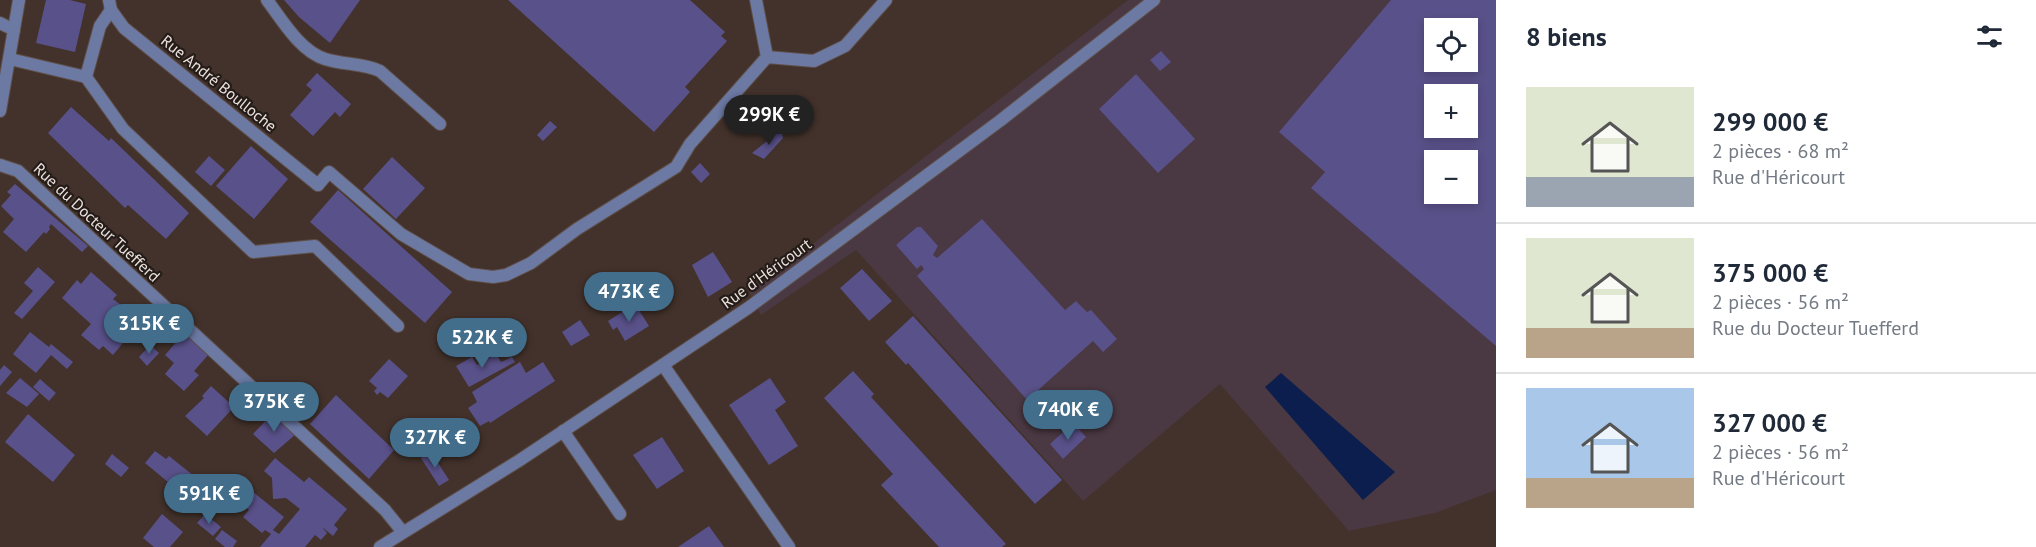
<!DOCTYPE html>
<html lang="fr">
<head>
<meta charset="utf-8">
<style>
	:root { --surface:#fff; --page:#f6f6f7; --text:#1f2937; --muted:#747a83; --line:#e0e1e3; --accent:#426e8b }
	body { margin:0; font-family:"PT Sans",sans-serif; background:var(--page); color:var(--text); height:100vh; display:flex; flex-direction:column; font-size:22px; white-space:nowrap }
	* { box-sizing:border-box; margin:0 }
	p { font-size:20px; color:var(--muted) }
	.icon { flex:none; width:33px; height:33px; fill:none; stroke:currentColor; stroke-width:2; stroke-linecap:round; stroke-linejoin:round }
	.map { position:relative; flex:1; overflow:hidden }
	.details { display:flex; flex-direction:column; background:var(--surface); width:540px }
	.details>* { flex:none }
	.buttons { position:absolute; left:1424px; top:18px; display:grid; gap:12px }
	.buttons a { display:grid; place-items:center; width:54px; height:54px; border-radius:0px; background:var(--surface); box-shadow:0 3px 9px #0003; font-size:30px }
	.price { position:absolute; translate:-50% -51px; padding:0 14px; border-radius:21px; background:var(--accent); color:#fff; font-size:20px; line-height:39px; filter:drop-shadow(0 2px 3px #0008) }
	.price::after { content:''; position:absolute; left:50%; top:36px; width:18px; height:14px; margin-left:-9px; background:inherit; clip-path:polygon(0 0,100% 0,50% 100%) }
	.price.selected { background:#222; color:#fff }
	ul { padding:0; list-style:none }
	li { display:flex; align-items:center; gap:18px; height:150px; padding:0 30px }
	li+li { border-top:2px solid var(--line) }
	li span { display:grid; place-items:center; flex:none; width:168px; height:120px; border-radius:0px; color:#555 }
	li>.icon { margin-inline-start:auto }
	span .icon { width:72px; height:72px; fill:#fffc; stroke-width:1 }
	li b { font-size:26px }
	h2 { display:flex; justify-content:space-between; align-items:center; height:72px; padding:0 30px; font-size:26px }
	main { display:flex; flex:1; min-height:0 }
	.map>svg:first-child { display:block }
</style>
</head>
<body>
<main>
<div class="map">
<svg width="1496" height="547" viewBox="0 0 1496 547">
	<rect width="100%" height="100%" fill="#43322b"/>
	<path fill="#4a3842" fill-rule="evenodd" d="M1128,0H1496V490L1435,513L1349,531L1220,384L1083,501L856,250L761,315L749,293ZM1434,28H1467V62H1434ZM1434,94H1467V128H1434ZM1434,160H1467V194H1434Z"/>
	<path fill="#0b1e4d" d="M1281,373L1395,472L1363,500L1265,387Z"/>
	<path fill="#595189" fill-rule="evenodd" d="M46,0H70L86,4L75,52L36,43Z
		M284,0H360L330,43L299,17Z
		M508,0H690L725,32L721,36L727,41L685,87L690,92L654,132Z
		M1391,0H1496V346L1311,188L1325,172L1279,132ZM1434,28H1467V62H1434ZM1434,94H1467V128H1434ZM1434,160H1467V194H1434Z
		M1161,51L1171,62L1160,71L1150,60Z
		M317,73L351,104L340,117L335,112L313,136L290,115L312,90L306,85Z
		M1136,74L1195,139L1158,173L1099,109Z
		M71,107L109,141L111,138L189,213L166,239L128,205L125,208L48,133Z
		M550,121L557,127L543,141L537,135Z
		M781,130L783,138L764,159L752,153Z
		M251,146L288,179L254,219L216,186Z
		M209,156L225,170L211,186L195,172Z
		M392,157L425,188L396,219L363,189Z
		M700,163L710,174L701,183L691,172Z
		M15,184L88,246L82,252L51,224L49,227L50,229L46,234L44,232L26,252L3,232L14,219L1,206L11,195L7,192Z
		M338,190L452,292L425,323L310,222Z
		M982,219L1065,310L1076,301L1087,312L1091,310L1117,339L1103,352L1093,341L1027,400L917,276L924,269L921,265L917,269L896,245L917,227H921L938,246L933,255L937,258Z
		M713,252L732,282L708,297L692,265Z
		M38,267L55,282L22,319L14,313L33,291L24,283Z
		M862,269L892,301L869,321L840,288Z
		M91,272L117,295L113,299L121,305L117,309L136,327L113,355L103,346L99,350L81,335L91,324L62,298L77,280L81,284Z
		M635,304L649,326L625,341L617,327L613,330L608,321Z
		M913,316L1062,480L1035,504L908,363L906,365L885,342Z
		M580,320L590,335L571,346L562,332Z
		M30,332L49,347L51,344L73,362L67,369L51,355L36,373L13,354Z
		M185,332L209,354L194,371L199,375L184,391L165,374L174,363L165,355Z
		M150,345L159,353L147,366L139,357Z
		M496,354L501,362L512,357L515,362L469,387L456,366L472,357L477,365Z
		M389,359L408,376L388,398L380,392L377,395L374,391L377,388L369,381Z
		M520,362L526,373L543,362L555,381L490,423L489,421L480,426L468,408L477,402L472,392Z
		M4,365L12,372L0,386V370Z
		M853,371L874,394L871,397L1006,544L1002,547H939L881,485L893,474L824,398Z
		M20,378L39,394L27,407L6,393Z
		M770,378L786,402L775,410L798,446L769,465L729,405Z
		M40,379L56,393L49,401L33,387Z
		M211,386L234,407L207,436L185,416L204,398L202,396Z
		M336,395L394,450L369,479L310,424Z
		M273,413L296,434L274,453L253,434Z
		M28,414L75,455L53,482L5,442Z
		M417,420L428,438L420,442L409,425Z
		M1073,423L1086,437L1063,459L1050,444Z
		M662,437L684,471L657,489L633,455Z
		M155,451L166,459L169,456L194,476L180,492L145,463Z
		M431,452L449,480L439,486L421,458Z
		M112,454L129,468L121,477L105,464Z
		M275,458L304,482L309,477L347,509L334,525L338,529L333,536L322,527L327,533L321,540L315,535L305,547H260L271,534L265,530L262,533L243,517L249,510L242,503L252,491L284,517L273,530L279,534L300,509L286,498L273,499L272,478L264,471Z
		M162,514L183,532L170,547H154L143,538Z
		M205,514L221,527L213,536L197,523Z
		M709,526L724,547H678Z
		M222,530L237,541L233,547H225L215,539Z"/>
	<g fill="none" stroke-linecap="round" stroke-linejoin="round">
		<defs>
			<path id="service" d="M267,0C282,20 300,51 325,59C344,65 363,63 380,71L440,124
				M767,57L814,61L845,46L886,0
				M10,59L86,77L100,26L111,10
				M86,77L123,129L253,252L315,246L398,326
				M318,185L329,172L401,234L469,274L493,277L506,275L531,263L577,229L676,167L690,144L767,57L756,0
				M663,365L789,547
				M563,431L620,514"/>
			<path id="minor" d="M109,0L111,10L124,28L318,185
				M0,23L14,30
				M0,165L18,171L385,510L402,531"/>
			<path id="tertiary" d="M0,111L19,0
				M380,547L520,460L748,308L1001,120L1154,0"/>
		</defs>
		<use href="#service" stroke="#5e4e47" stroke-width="14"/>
		<use href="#minor" stroke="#5e4e47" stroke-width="14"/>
		<use href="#tertiary" stroke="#5e4e47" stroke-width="14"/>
		<use href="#service" stroke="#6b79a3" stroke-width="12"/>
		<use href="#minor" stroke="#6b79a3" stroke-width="12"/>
		<use href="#tertiary" stroke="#6b79a3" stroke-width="12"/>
	</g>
	<g text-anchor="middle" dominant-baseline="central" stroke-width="4.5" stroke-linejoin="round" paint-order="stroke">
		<g font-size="16" fill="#ede2dd" stroke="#241c19">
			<text transform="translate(219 83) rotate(39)">Rue André Boulloche</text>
			<text transform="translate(97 222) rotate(43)">Rue du Docteur Tuefferd</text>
			<text transform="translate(766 273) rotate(-36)">Rue d'Héricourt</text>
		</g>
	</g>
</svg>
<div class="buttons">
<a><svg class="icon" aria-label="locate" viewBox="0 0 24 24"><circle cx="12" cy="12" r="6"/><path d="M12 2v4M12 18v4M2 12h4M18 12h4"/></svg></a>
<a>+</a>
<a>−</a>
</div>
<b class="price selected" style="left:769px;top:146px">299K €</b>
<b class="price" style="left:629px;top:323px">473K €</b>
<b class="price" style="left:149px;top:355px">315K €</b>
<b class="price" style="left:482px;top:369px">522K €</b>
<b class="price" style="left:274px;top:433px">375K €</b>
<b class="price" style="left:1068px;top:441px">740K €</b>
<b class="price" style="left:435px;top:469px">327K €</b>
<b class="price" style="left:209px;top:525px">591K €</b>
</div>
<section class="details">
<h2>8 biens<svg class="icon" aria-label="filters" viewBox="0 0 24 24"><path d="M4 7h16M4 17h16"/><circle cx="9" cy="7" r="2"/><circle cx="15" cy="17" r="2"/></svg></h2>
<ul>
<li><span style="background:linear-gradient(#dfe7d0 75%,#9aa5b1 0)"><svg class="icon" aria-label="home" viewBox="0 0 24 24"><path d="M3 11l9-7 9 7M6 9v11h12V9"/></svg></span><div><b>299 000 €</b><p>2 pièces · 68 m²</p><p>Rue d'Héricourt</p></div></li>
<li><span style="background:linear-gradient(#dfe7d0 75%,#b9a48a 0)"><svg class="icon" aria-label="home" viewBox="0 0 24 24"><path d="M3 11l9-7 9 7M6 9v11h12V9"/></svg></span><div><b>375 000 €</b><p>2 pièces · 56 m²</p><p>Rue du Docteur Tuefferd</p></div></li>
<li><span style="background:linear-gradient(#a9c7e8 75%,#b9a48a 0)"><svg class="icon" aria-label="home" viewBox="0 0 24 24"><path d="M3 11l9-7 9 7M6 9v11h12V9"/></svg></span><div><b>327 000 €</b><p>2 pièces · 56 m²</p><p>Rue d'Héricourt</p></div></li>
</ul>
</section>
</main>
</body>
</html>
